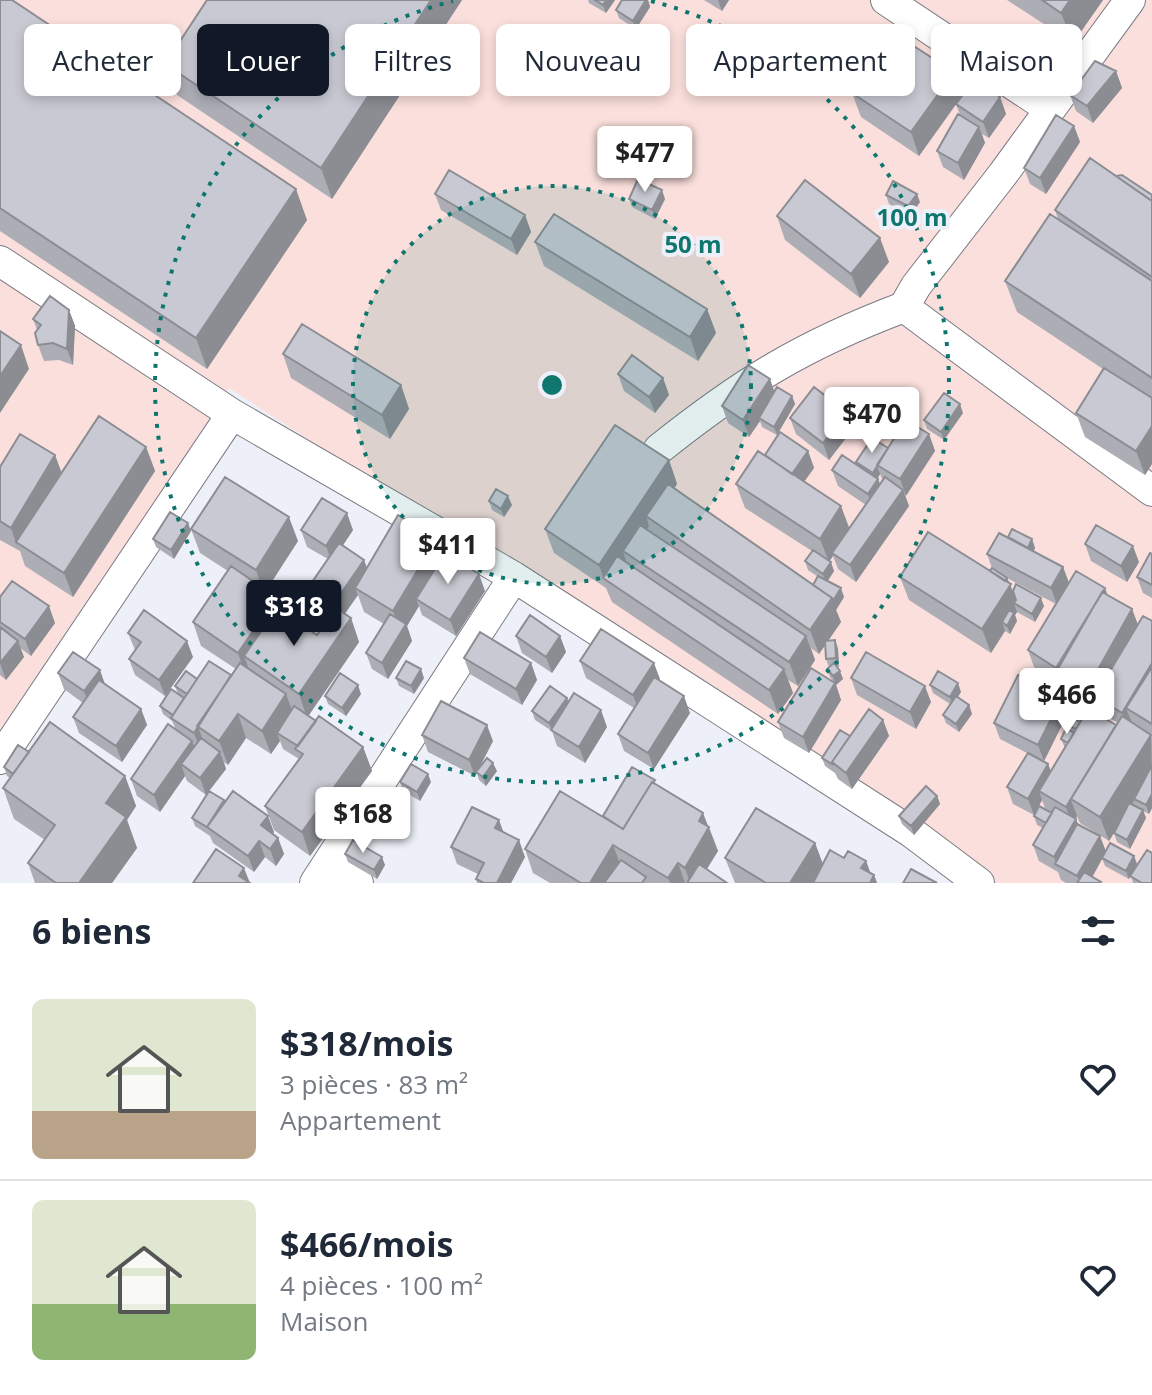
<!DOCTYPE html>
<html lang="fr">
<head>
<meta charset="utf-8">
<style>
	:root { --surface:#fff; --page:#f6f6f7; --text:#1f2937; --muted:#747a83; --line:#e0e1e3; --accent:#111827 }
	body { margin:0; font-family:"Open Sans",sans-serif; background:var(--page); color:var(--text); height:100vh; display:flex; flex-direction:column; font-size:30px; white-space:nowrap }
	* { box-sizing:border-box; margin:0 }
	p { font-size:26px; color:var(--muted) }
	.icon { flex:none; width:44px; height:44px; fill:none; stroke:currentColor; stroke-width:2; stroke-linecap:round; stroke-linejoin:round }
	.map { position:relative; height:883px; overflow:hidden }
	.details { display:flex; flex-direction:column; background:var(--surface); flex:1 }
	.details>* { flex:none }
	.top-card { position:absolute; left:24px; top:24px; width:1104px; height:72px; display:flex; gap:16px }
	.price { position:absolute; translate:-50% -68px; padding:0 18px; border-radius:8px; background:#fff; color:#222; font-size:26px; line-height:52px; filter:drop-shadow(0 2px 4px #0008) }
	.price::after { content:''; position:absolute; left:50%; top:48px; width:24px; height:18px; margin-left:-12px; background:inherit; clip-path:polygon(0 0,100% 0,50% 100%) }
	.price.selected { background:var(--accent); color:#fff }
	ul { padding:0; list-style:none }
	li { display:flex; align-items:center; gap:24px; height:200px; padding:0 32px }
	li+li { border-top:2px solid var(--line) }
	li span { display:grid; place-items:center; flex:none; width:224px; height:160px; border-radius:12px; color:#555 }
	li>.icon { margin-inline-start:auto }
	span .icon { width:96px; height:96px; fill:#fffc; stroke-width:1 }
	li b { font-size:34px }
	h2 { display:flex; justify-content:space-between; align-items:center; height:96px; padding:0 32px; font-size:34px }
	.pill { padding:0 28px; border-radius:12px; background:var(--surface); box-shadow:0 4px 12px #0003; font-size:28px; line-height:72px }
	.pill.selected { background:var(--accent); color:#fff }
	.map>svg:first-child { display:block }
</style>
</head>
<body>
<div class="map">
<svg width="1152" height="883" viewBox="0 0 1152 883">
	<rect width="100%" height="100%" fill="#eef0f9"/>
	<path fill="#fadfdc" d="M0,0H1152V883H988L229,388L0,738Z"/>
	<g fill="none" stroke-linecap="round" stroke-linejoin="round">
		<defs>
			<path id="minor" d="M886,0L1050,109
				M0,261L232,414L514,577L911,832L979,883
				M904,307L1152,491
				M659,449C743,382 803,345 904,307L916,286L1003,174L1130,0
				M0,759L232,414
				M327,865L358,883
				M315,883L514,577"/>
		</defs>
		<use href="#minor" stroke="#7a7b83" stroke-width="32"/>
		<use href="#minor" stroke="#fff" stroke-width="30"/>
	</g>
	<path fill="#acadb5" fill-rule="evenodd" d="M0,0L307,220L207,369L0,231Z
		M462,0L332,199L177,95L165,64Z
		M588,0H615L606,13L589,3Z
		M622,0H648L650,7L636,29L619,18L616,10Z
		M704,0H729L722,11Z
		M1007,0H1103L1073,43Z
		M1116,71L1122,88L1093,123L1076,111L1070,95Z
		M852,93L1000,97L1006,114L989,138L982,134L985,143L964,180L943,167L937,151L960,115L956,104L919,156L861,117Z
		M1074,126L1080,142L1046,194L1030,184L1024,168Z
		M1116,176L1152,195V464L1145,475L1085,437L1076,413L1103,369L1017,312L1005,281L1058,219L1055,210Z
		M435,194L525,215L531,232L517,255L441,210Z
		M886,195L920,202L911,215L889,204Z
		M629,199H665L655,219L632,207Z
		M777,216L889,262L860,298L785,240Z
		M535,242L707,309L716,333L698,361L544,266Z
		M69,310L75,326L73,365L59,360L44,361L38,345L37,330L33,319Z
		M283,354L401,385L409,409L390,439L291,378Z
		M618,374L663,378L669,395L655,413L624,391Z
		M774,391L792,396L795,404L777,435L762,427L760,421L749,437L728,423L722,406Z
		M963,413L944,440L927,429L924,420Z
		M790,418L853,429L829,460L796,434Z
		M929,434L935,451L905,495L909,506L856,582L838,569L833,556L829,561L834,571L828,581L844,597L836,610L841,622L828,641L835,640L838,649L839,667H837L843,679L836,685L841,700L809,753L784,738L778,722L834,683L830,677L827,669L829,667L826,659L825,645L819,654L811,648L815,660L798,686L788,680L793,693L778,714L612,602L606,588L554,553L545,529L669,460L677,484L674,489L813,585L817,576L808,570L805,561L812,551L745,508L736,484L765,456L808,451L814,468L804,482L849,528L866,505L838,486L832,470L857,464L856,462L888,448ZM880,474L883,481L880,484L878,478Z
		M146,447L155,471L73,597L25,566L20,551L0,540V467L55,455L61,473Z
		M489,501L512,505L504,517L492,510Z
		M191,529L298,541L266,590L276,597L281,610L317,635L322,629L305,618L299,601L328,559L307,547L301,530H353L343,545L364,560L367,568L443,556L485,591L456,636L422,615L419,606L407,626L412,641L388,679L372,669L366,653L384,624L364,612L358,595L344,614L351,618L359,642L308,716L363,747L372,771L310,856L274,830L265,806L299,759L283,749L280,741L271,754L246,738L228,765L224,762L226,769L209,791L274,832L273,834L278,838L284,854L276,866L265,857L254,872L213,843L210,836L195,826L192,818L206,795L187,781L185,776L160,812L137,796L131,779L176,730L172,721L163,714L160,706L178,694L175,686L197,679L231,676L236,669L201,646L193,622L228,571L200,553Z
		M191,531L174,559L156,547L153,539Z
		M1008,537L1032,539L1035,548L1034,551L1063,567L1069,583L1108,595L1132,609L1138,625L1152,621V808L1149,814L1143,811L1146,818L1130,849L1117,842L1114,833L1115,831L1109,841L1080,823L1077,816L1076,819L1078,824L1100,836L1106,852L1134,856L1137,864L1152,883H1133L1131,876L1129,879L1105,866L1102,858L1092,877L1101,883H1066L1061,880L1058,872L1039,861L1033,845L1043,828L1037,825L1034,816L1052,812L1045,808L1042,800L1034,815L1013,804L1007,787L1027,753L1000,739L994,723L1068,713L1044,761L1048,764L1051,771L1065,748L1061,739L1071,731L1069,726L1081,721L1078,720L1075,711L1079,707L1064,698L1058,681L1034,667L1028,650L1056,604L1007,578L1013,591L1044,606L1035,622L1017,612L1015,615L1017,621L1010,634L1005,631L991,653L909,600L900,577L990,571L992,568L987,554ZM1099,707L1101,713L1118,723L1116,726L1095,713Z
		M1085,544L1139,562L1127,582L1091,561Z
		M1152,554V598L1143,593L1137,577Z
		M0,597L55,623L31,656L20,648L24,657L6,680L0,675Z
		M128,633L193,657L165,696L135,675L129,659L135,650Z
		M516,636H560L566,652L552,673L522,653Z
		M464,658L531,663L537,680L522,705L470,674Z
		M580,661L660,679L659,681L690,713L654,769L624,751L618,734L634,708L586,678Z
		M58,673L105,684L141,709L147,725L122,762L79,733L73,717L83,703L64,689Z
		M396,678H424L414,694L399,686Z
		M851,678L931,702L916,729L857,695Z
		M930,685L961,692L957,697L969,705L972,714L959,732L946,723L943,715L950,704L933,693Z
		M361,694L346,716L328,704L325,696Z
		M532,711L607,727L585,763L557,746L552,731L535,720Z
		M883,720L889,736L852,789L838,779L835,773L825,766L822,758L850,736Z
		M422,735L493,741L479,768L497,771L486,786L479,780L477,773L475,776L428,752Z
		M29,752L125,776L136,806L127,820L137,848L112,883H35L28,863L45,840L14,819L3,788L10,778L7,776L4,767Z
		M400,782H431L420,801L403,791Z
		M657,785L709,827L718,851L707,869L727,883H550L533,873L525,849L603,816Z
		M937,796L940,804L914,835L902,824L899,816Z
		M504,833L525,857L511,883H477L476,879L478,874L457,864L451,847Z
		M815,843L823,865L844,858L866,861L870,873L874,875L877,883H735L725,858Z
		M345,854L385,865L377,879L348,862Z"/>
	<path fill="#8c8d93" d="M431,0H462L332,199L321,168Z
		M606,0H615L606,13L603,5Z
		M646,0H648L650,7L636,29L633,21Z
		M718,0H729L722,11Z
		M1070,0H1103L1073,43L1061,13Z
		M1116,71L1122,88L1093,123L1087,106Z
		M954,72L962,96L919,156L911,132Z
		M1000,97L1006,114L989,138L983,122Z
		M1074,126L1080,142L1046,194L1040,178Z
		M979,127L985,143L964,180L958,163Z
		M296,189L307,220L207,369L196,338Z
		M662,190L665,199L655,219L652,210Z
		M917,194L920,202L911,215L908,206Z
		M525,215L531,232L517,255L511,239Z
		M880,238L889,262L860,298L851,274Z
		M707,309L716,333L698,361L690,337Z
		M69,310L75,326L73,365L67,349Z
		M21,345L29,369L0,413V376Z
		M663,378L669,395L655,413L649,397Z
		M770,379L776,396L759,418L760,421L749,437L743,420Z
		M401,385L409,409L390,439L382,415Z
		M792,396L795,404L777,435L774,427Z
		M960,404L963,413L944,440L941,432Z
		M847,412L853,429L829,460L823,443Z
		M1152,426V464L1145,475L1136,451Z
		M929,434L935,451L906,496L900,479Z
		M146,447L155,471L73,597L64,573Z
		M808,451L814,468L798,490L792,474Z
		M55,455L64,479L16,542L19,552L11,528Z
		M669,460L677,484L653,521L646,516L649,526L630,556L623,551L626,561L611,584L604,579L599,565Z
		M877,466L880,474L876,481L873,473Z
		M878,479L884,495L874,510L868,494Z
		M903,490L909,506L856,582L850,565Z
		M508,496L512,505L504,517L501,509Z
		M841,506L850,530L832,553L833,556L829,562L820,539Z
		M347,513L353,530L332,562L326,546Z
		M289,517L298,541L264,594L256,570Z
		M188,523L191,531L174,559L171,550Z
		M437,538L445,562L416,599L419,606L407,626L412,641L388,679L382,663L401,633L393,611Z
		M1032,539L1035,548L1030,558L1027,549Z
		M1133,546L1139,562L1127,582L1121,566Z
		M364,560L370,576L355,588L358,595L330,635L324,618Z
		M831,562L834,571L826,583L823,574Z
		M1063,567L1069,583L1057,605L1051,588Z
		M479,574L485,591L456,636L450,620Z
		M1007,578L1019,606L1014,603L1017,612L1015,615L1017,621L1010,634L1007,626L1002,622L1005,631L991,653L982,629L1000,589Z
		M841,588L844,597L836,610L841,622L819,654L810,630Z
		M1105,588L1111,604L1060,677L1056,668Z
		M276,597L285,621L244,656L250,672L246,677L238,653Z
		M1041,598L1044,606L1035,622L1032,614Z
		M49,606L55,623L31,656L25,639Z
		M1132,609L1141,633L1095,696L1099,707L1094,715L1086,691Z
		M351,618L359,642L307,718L299,694Z
		M560,636L566,652L552,673L546,657Z
		M806,636L815,660L798,686L789,662Z
		M835,640L838,649L839,667L836,658Z
		M18,641L24,657L6,680L0,663Z
		M187,641L193,657L165,696L159,680Z
		M531,663L537,680L522,705L516,689Z
		M654,663L660,679L639,711L633,695Z
		M1152,663V689L1126,708L1132,723L1128,729L1122,713Z
		M421,669L424,678L414,694L411,686Z
		M784,669L793,693L778,714L769,690Z
		M100,670L106,687L90,708L84,691Z
		M840,671L843,679L836,685L841,700L809,753L803,737L835,683L833,676Z
		M958,683L961,692L953,705L950,697Z
		M358,685L361,694L346,716L342,708Z
		M925,686L931,702L916,729L910,712Z
		M286,694L295,718L277,733L280,741L271,754L262,731Z
		M684,696L690,713L654,769L648,753Z
		M1062,697L1068,713L1044,761L1038,745Z
		M567,698L570,706L552,731L549,723Z
		M969,705L972,714L959,732L956,724Z
		M141,709L147,725L122,762L116,746Z
		M601,710L607,727L585,763L579,747Z
		M238,714L246,738L228,765L219,741Z
		M883,720L889,736L852,789L846,773Z
		M487,725L493,741L475,776L469,760Z
		M198,727L204,743L200,749L194,733Z
		M1151,735L1152,772L1109,841L1100,817Z
		M192,741L198,757L181,764L185,776L160,812L154,795Z
		M363,747L372,771L310,856L302,832Z
		M220,752L226,769L206,795L200,778Z
		M493,763L497,771L486,786L483,777Z
		M1048,764L1054,780L1039,791L1042,800L1034,815L1028,799Z
		M428,774L431,782L420,801L417,792Z
		M125,776L136,806L127,820L137,848L112,883H79L106,803Z
		M1152,794V808L1149,814L1146,805Z
		M937,796L940,804L914,835L911,826Z
		M1071,800L1077,816L1072,824L1066,807Z
		M1143,810L1146,818L1130,849L1127,840Z
		M703,813L718,851L698,883H690L685,868L699,821Z
		M268,816L274,832L267,842L261,825Z
		M1076,819L1082,835L1057,865L1054,857Z
		M499,820L505,836L495,828Z
		M1100,836L1106,852L1089,883H1080L1077,876Z
		M278,838L284,854L276,866L270,849Z
		M519,840L525,857L511,883H497Z
		M259,841L265,857L254,872L248,856Z
		M815,843L824,867L814,883H790Z
		M613,845L622,869L613,883H590Z
		M1134,856L1137,864L1129,879L1126,871Z
		M382,857L385,865L377,879L374,870Z
		M866,861L872,877L861,868Z
		M678,863L685,883H670L668,878Z
		M244,868L250,883L239,876Z
		M874,875L877,883H870Z"/>
	<path fill="#c8c9d2" stroke="#8c8d93" stroke-width="2" d="M0,0H12L296,189L196,338L0,208Z
		M207,0H431L321,168L165,64Z
		M595,0H606L603,5Z
		M622,0H646L633,21L616,10Z
		M1042,0H1070L1061,13Z
		M895,34L954,72L911,132L852,93Z
		M1095,61L1116,71L1087,106L1070,95Z
		M974,80L1000,97L983,122L956,104Z
		M958,114L979,127L958,163L937,151Z
		M1056,115L1074,126L1040,178L1024,168Z
		M1090,158L1152,201V277L1055,210Z
		M449,170L525,215L511,239L435,194Z
		M1122,175L1152,195V201L1116,176Z
		M638,179L662,190L652,210L629,199Z
		M805,180L880,238L851,274L777,216Z
		M893,181L917,194L908,206L886,195Z
		M554,214L707,309L690,337L535,242Z
		M1050,214L1152,281V378L1005,281Z
		M50,296L69,310L67,349L53,343L38,345L35,333L41,325L33,319Z
		M302,324L401,385L382,415L283,354Z
		M0,331L21,345L0,376Z
		M632,355L663,378L649,397L618,374Z
		M748,365L770,379L743,420L722,406Z
		M1104,368L1152,398V426L1136,451L1076,413Z
		M777,387L792,396L774,427L759,418Z
		M814,387L847,412L823,443L790,418Z
		M944,393L960,404L941,432L924,420Z
		M99,416L146,447L64,573L16,542Z
		M906,420L929,434L900,479L877,465Z
		M615,425L669,460L599,565L545,529Z
		M780,432L808,451L792,474L765,455Z
		M20,434L55,455L11,528L0,521V467Z
		M872,438L888,448L873,473L856,462Z
		M758,451L841,506L820,539L736,484Z
		M842,455L878,479L868,494L832,470Z
		M225,477L289,517L256,570L191,529Z
		M885,477L903,490L850,565L832,553Z
		M668,484L832,598L810,630L646,516Z
		M496,489L508,496L501,509L489,501Z
		M322,498L347,513L326,546L301,530Z
		M170,512L188,523L171,550L153,539Z
		M398,515L437,538L393,611L355,588Z
		M640,525L806,636L789,662L623,551Z
		M1096,525L1133,546L1121,566L1085,544Z
		M1012,529L1032,539L1028,548L1008,537Z
		M928,532L1011,584L982,629L900,577Z
		M999,533L1063,567L1051,588L987,554Z
		M339,543L364,560L324,618L299,601Z
		M813,550L831,562L823,574L805,561Z
		M445,553L479,574L450,620L416,599Z
		M1150,553L1152,554V585L1137,577Z
		M617,556L784,669L769,690L603,578Z
		M231,566L276,597L238,653L193,622Z
		M992,568L1007,578L1005,581L990,571Z
		M1076,571L1105,588L1056,668L1028,650Z
		M818,576L841,588L833,601L832,598L813,585Z
		M12,581L49,606L25,639L0,622V597Z
		M1016,584L1041,598L1032,614L1014,603L1016,600L1013,591Z
		M1102,592L1132,609L1086,691L1055,674Z
		M277,608L317,635L336,608L351,618L299,694L244,656Z
		M144,610L187,641L159,680L129,659L141,642L128,633Z
		M1009,610L1014,613L1007,626L1002,622Z
		M390,614L406,624L382,663L366,653Z
		M530,615L560,636L546,657L516,636Z
		M1143,616L1152,621V663L1122,713L1095,696Z
		M0,627L18,641L0,663Z
		M601,629L654,663L633,695L580,661Z
		M480,632L531,663L516,689L464,658Z
		M835,640L836,658L826,659L825,641Z
		M73,652L100,670L84,691L58,673Z
		M866,652L925,686L910,712L851,678Z
		M209,661L231,675L194,733L171,718Z
		M406,661L421,669L411,686L396,678Z
		M240,663L286,694L262,731L238,714L219,741L197,726Z
		M834,663L840,671L833,676L827,669Z
		M1152,667V724L1126,708Z
		M811,668L835,683L803,737L778,722Z
		M186,671L197,679L187,694L175,686Z
		M938,671L958,683L950,697L930,685Z
		M340,673L358,685L342,708L325,696Z
		M1018,675L1062,697L1038,745L994,723Z
		M654,677L684,696L648,753L618,734Z
		M99,680L141,709L116,746L73,717Z
		M550,686L567,698L549,723L532,711Z
		M171,689L184,698L173,715L160,706Z
		M574,693L601,710L579,747L551,730Z
		M956,696L969,705L956,724L943,715Z
		M441,701L487,725L469,760L422,735Z
		M1081,705L1087,710L1083,717L1075,711Z
		M294,706L316,721L298,746L277,733Z
		M869,709L883,720L846,773L832,762Z
		M1088,709L1116,725L1066,807L1039,791Z
		M319,716L363,747L302,832L265,806L303,754L295,749Z
		M1122,716L1151,735L1100,817L1071,799Z
		M1073,718L1080,722L1076,729L1069,726Z
		M50,722L125,776L106,803L126,817L79,883H56L28,863L55,825L3,788Z
		M168,724L192,741L154,795L131,779Z
		M1066,728L1074,733L1068,743L1061,739Z
		M840,730L850,736L832,762V764L822,758Z
		M201,738L220,752L200,778L181,764Z
		M18,745L29,752L13,774L4,767Z
		M1028,753L1048,764L1028,799L1007,787Z
		M487,758L493,763L483,777L476,772Z
		M411,764L428,774L417,792L400,782Z
		M1152,765V794L1146,805L1134,799Z
		M632,767L655,780L653,783L652,782L623,829L603,816Z
		M652,782L703,813L699,821L709,827L685,868L678,863L668,878L613,845L590,883H581L525,849L560,791L623,829Z
		M926,786L937,796L911,826L899,816Z
		M209,791L224,800L207,827L192,818Z
		M233,791L268,816L261,825L278,838L270,849L259,841L248,856L207,827Z
		M1129,803L1143,810L1127,840L1114,833Z
		M1039,806L1052,813L1046,823L1034,816Z
		M472,807L499,820L495,828L519,840L497,883H484L476,879L484,863L451,847Z
		M1055,807L1076,819L1054,857L1033,845Z
		M756,808L815,843L790,883H766L725,858Z
		M1077,824L1100,836L1077,876L1055,864Z
		M353,840L382,857L374,870L345,854Z
		M1110,843L1134,856L1126,871L1102,858Z
		M216,849L244,868L239,876L250,883H193Z
		M830,850L844,858L848,851L866,861L861,868L874,875L870,883H813Z
		M1147,850L1152,853V883H1142L1130,876Z
		M621,860L646,877L642,883H604Z
		M699,864L727,883H687Z
		M911,869L937,883H903Z
		M1084,872L1101,882L1100,883H1077Z"/>
	<circle cx="552" cy="385" r="199" fill="#0f766e" fill-opacity=".12"/>
	<g fill="none" stroke="#0f766e" stroke-width="4" stroke-dasharray="4 8">
		<circle cx="552" cy="385" r="199"/>
		<path d="M651 1A397 397 0 1 1 453 1"/>
	</g>
	<circle cx="552" cy="385" r="12" fill="#0f766e" stroke="#eef0f9" stroke-width="4"/>
	<g font-size="24" text-anchor="middle" font-weight="bold" fill="#0f766e" stroke="#eef0f9" stroke-width="8" stroke-linejoin="round" paint-order="stroke">
		<text x="912" y="226">100 m</text>
		<text x="693" y="253">50 m</text>
	</g>
</svg>
<b class="price" style="left:645px;top:194px">$477</b>
<b class="price" style="left:872px;top:455px">$470</b>
<b class="price" style="left:448px;top:586px">$411</b>
<b class="price selected" style="left:294px;top:648px">$318</b>
<b class="price" style="left:1067px;top:736px">$466</b>
<b class="price" style="left:363px;top:855px">$168</b>
<div class="top-card">
<a class="pill">Acheter</a>
<a class="pill selected">Louer</a>
<a class="pill">Filtres</a>
<a class="pill">Nouveau</a>
<a class="pill">Appartement</a>
<a class="pill">Maison</a>
</div>
</div>
<section class="details">
<h2>6 biens<svg class="icon" aria-label="filters" viewBox="0 0 24 24"><path d="M4 7h16M4 17h16"/><circle cx="9" cy="7" r="2"/><circle cx="15" cy="17" r="2"/></svg></h2>
<ul>
<li><span style="background:linear-gradient(#dfe7d0 70%,#b9a48a 0)"><svg class="icon" aria-label="home" viewBox="0 0 24 24"><path d="M3 11l9-7 9 7M6 9v11h12V9"/></svg></span><div><b>$318/mois</b><p>3 pièces · 83 m²</p><p>Appartement</p></div><svg class="icon" aria-label="heart" viewBox="0 0 24 24"><path d="M12 20l-8-8c-3-5 5-10 8-4 3-6 11-1 8 4z"/></svg></li>
<li><span style="background:linear-gradient(#dfe7d0 65%,#8fb573 0)"><svg class="icon" aria-label="home" viewBox="0 0 24 24"><path d="M3 11l9-7 9 7M6 9v11h12V9"/></svg></span><div><b>$466/mois</b><p>4 pièces · 100 m²</p><p>Maison</p></div><svg class="icon" aria-label="heart" viewBox="0 0 24 24"><path d="M12 20l-8-8c-3-5 5-10 8-4 3-6 11-1 8 4z"/></svg></li>
</ul>
</section>
</body>
</html>
